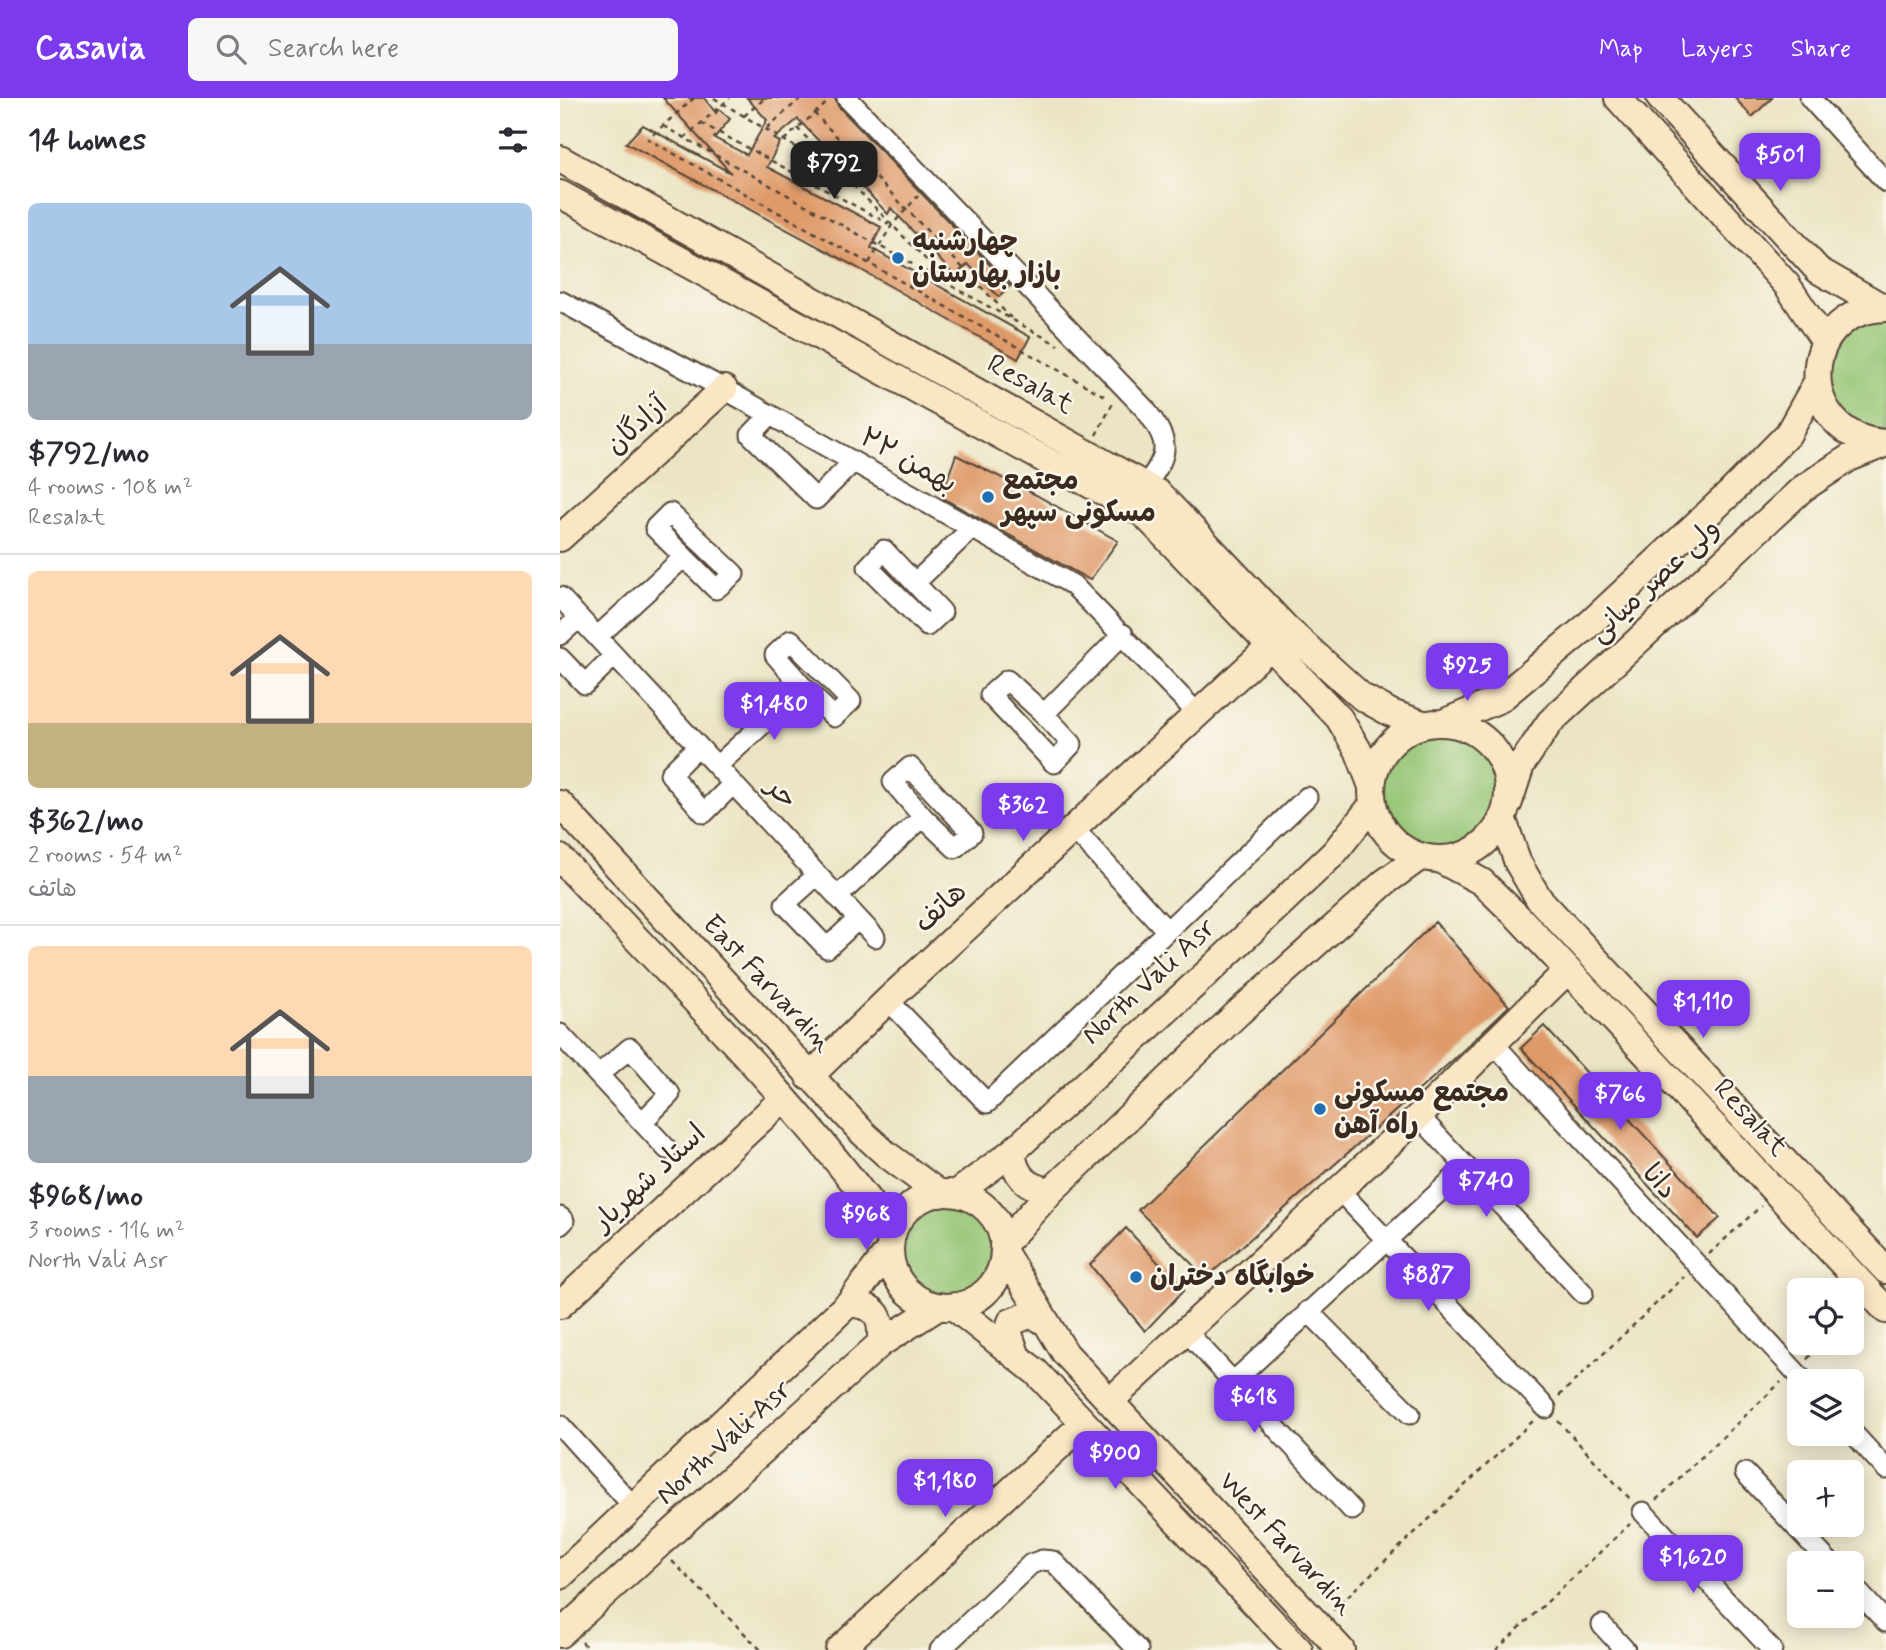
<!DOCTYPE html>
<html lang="en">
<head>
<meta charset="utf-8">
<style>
	:root { --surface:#fff; --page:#f7f7f7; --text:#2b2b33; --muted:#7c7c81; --line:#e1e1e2; --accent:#7c3aed }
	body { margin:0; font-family:Mynerve,"Playpen Sans Arabic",sans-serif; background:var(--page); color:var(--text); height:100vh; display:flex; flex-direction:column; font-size:26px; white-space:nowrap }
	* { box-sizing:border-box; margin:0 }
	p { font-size:23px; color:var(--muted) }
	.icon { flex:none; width:38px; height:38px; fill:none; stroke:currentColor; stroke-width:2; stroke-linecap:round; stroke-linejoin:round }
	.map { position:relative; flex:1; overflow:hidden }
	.sheet { display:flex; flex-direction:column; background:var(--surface); width:560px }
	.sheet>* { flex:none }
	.tools { position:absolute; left:1227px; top:1180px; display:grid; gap:14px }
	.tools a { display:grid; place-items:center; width:77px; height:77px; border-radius:10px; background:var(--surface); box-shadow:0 4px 18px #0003; font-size:35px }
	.price { position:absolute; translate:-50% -60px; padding:0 16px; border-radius:14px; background:var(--accent); color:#fff; font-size:23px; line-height:46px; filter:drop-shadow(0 2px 4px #0008) }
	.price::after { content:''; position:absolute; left:50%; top:42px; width:21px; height:16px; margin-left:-10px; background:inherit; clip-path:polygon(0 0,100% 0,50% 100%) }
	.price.current { background:#222; color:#fff }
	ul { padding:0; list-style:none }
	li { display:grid; align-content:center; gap:14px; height:371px; padding:0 28px }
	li+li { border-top:2px solid var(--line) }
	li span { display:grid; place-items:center; height:217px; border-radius:10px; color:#555 }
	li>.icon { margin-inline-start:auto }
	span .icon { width:126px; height:126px; fill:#fffc; stroke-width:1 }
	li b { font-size:30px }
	h2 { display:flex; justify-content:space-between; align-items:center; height:84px; padding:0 28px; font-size:30px }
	header { display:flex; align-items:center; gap:42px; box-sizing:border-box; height:98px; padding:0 35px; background:var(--accent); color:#fff }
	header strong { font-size:33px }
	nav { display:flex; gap:38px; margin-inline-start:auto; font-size:24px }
	.search { width:490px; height:63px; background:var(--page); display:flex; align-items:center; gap:18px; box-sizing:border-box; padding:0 24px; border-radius:10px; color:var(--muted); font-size:26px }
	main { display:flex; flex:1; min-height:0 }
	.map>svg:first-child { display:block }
</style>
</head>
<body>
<header>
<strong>Casavia</strong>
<div class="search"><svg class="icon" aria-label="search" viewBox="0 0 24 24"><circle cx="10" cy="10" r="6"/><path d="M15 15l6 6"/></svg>Search here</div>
<nav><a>Map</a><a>Layers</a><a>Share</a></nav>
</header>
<main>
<section class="sheet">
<h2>14 homes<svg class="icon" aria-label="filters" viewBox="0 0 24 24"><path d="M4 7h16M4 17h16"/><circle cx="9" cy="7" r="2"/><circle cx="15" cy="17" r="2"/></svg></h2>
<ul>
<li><span style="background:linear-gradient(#a9c7e8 65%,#9aa5b1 0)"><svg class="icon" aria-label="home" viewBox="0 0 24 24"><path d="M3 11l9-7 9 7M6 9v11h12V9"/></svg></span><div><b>$792/mo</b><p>4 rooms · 108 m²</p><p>Resalat</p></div></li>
<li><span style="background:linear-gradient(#ffd9b3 70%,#c2b280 0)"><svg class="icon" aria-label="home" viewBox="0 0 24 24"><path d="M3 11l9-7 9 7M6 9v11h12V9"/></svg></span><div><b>$362/mo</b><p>2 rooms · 54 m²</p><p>هاتف</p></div></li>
<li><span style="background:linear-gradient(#ffd9b3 60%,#9aa5b1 0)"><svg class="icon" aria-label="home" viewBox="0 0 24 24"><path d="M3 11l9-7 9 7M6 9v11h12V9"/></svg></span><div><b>$968/mo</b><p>3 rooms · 116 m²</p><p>North Vali Asr</p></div></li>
</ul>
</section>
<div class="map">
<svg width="1326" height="1552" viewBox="0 0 1326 1552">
	<rect width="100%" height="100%" fill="#fbf7ec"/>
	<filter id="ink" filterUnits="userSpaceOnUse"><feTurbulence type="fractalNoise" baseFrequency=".0143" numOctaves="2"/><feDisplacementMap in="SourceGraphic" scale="14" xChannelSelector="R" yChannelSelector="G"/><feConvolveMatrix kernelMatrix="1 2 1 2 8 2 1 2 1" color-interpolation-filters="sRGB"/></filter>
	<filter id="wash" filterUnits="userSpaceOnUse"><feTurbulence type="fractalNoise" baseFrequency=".00686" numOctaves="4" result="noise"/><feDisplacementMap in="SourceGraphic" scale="28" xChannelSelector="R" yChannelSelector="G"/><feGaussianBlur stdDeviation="1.57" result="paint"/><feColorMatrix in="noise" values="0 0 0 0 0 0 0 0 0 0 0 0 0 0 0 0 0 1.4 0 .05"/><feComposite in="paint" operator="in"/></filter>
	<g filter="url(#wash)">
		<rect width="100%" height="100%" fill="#ece5c5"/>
		<path fill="#95c574" stroke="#687849" stroke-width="2" d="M1326,217V337L1294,329L1269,299L1267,259L1290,227Z
			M820 692a61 61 0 1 1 122 0a61 61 0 1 1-122 0Z
			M341 1152a45 45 0 1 1 90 0a45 45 0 1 1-90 0Z"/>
		<g id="blocks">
			<path fill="#df9a69" d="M103,0H144L156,15L159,11L170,21L154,40L187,57L207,22L187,0H275L278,8L450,188L439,199L408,166L395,178L331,110L328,116L238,21L214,41L220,44L207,69L321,129L311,150L470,239L458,261L298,170L66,45L83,27L171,75Z
				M1175,0H1212L1192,19Z
				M396,357L476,397L558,443L530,482L381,399Z
				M875,824L949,908L893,962L646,1180L578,1112Z
				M984,928L1160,1120L1137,1140L961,950Z
				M566,1130L624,1192L585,1233L530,1167Z"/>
		</g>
	</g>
	<g filter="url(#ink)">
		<use href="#blocks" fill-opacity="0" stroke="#564637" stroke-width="2"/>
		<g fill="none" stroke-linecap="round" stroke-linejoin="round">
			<defs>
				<path id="street" d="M287,0L585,311C611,345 610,355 585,388
					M1250,0L1326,84
					M0,203L164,291L513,487L637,615
					M210,317L191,337L256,401L293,364
					M110,415L174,476L156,491L95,430Z
					M324,452L382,514L367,528L308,469Z
					M356,484L412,430
					M0,499L315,839
					M0,537L19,520
					M37,539L124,459
					M231,542L291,603L274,619L243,589L215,557Z
					M0,560L25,586L54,558
					M447,582L484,616L512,646L494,665L430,597Z
					M484,616L563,536
					M138,648L110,676L144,715L173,686
					M157,668L243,589
					M350,669L412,735L395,750L363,719L333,684Z
					M514,731L607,833
					M257,777L225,806L267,850L298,821
					M277,799L363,719
					M328,902L427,1005L747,699
					M0,936L107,1051
					M934,946L1244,1283
					M38,977L70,950L110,996L82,1024
					M859,1018L1023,1195
					M779,1092L986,1310
					M0,1119L4,1123L0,1127
					M748,1213L850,1316
					M626,1233L792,1412
					M673,1284L906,1069
					M0,1327L73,1408
					M1292,1334L1326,1371
					M1185,1375L1270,1465
					M1083,1414L1212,1552
					M1292,1487L1326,1524
					M1042,1527L1065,1552
					M380,1552L471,1466L482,1462L493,1463L578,1552"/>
				<path id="secondary" d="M1058,0L1227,187L1265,244
					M1100,0L1258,172L1324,210
					M0,61L598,395L727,531L802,599L831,615L863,626
					M0,96L584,416L779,620L798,652L811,686
					M1326,210C1235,212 1234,340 1326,345
					M0,440L164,291
					M885,624L940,601L1025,530L1169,396L1228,336L1257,284
					M812 693a68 68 0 1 1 136 0a68 68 0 1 1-136 0Z
					M949,704L961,667L990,624L1242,391L1289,360L1324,346
					M0,706L303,1035L326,1056L380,1096
					M943,722L958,765L979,801L1326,1172
					M0,760C114,882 235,1000 332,1135
					M881,762L922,784L960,821L1326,1212
					M249,979L328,902L711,548
					M452,1054C455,1078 466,1089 491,1093
					M330 1152a57 57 0 1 1 114 0a57 57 0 1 1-114 0Z
					M396,1096L452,1054L644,878L774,755L813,706
					M443,1147L491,1093L678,915L825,784L860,759
					M444,1154L505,1255L781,1552
					M289,1205C317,1209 322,1216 321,1245
					M0,1207L224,1000
					M394,1209L476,1274L739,1552
					M457,1259L448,1233L451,1224L472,1216L485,1224
					M550,1303L859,1018L1008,872
					M0,1478L289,1205L330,1151
					M0,1536L321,1245L378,1209
					M279,1552L524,1325"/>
			</defs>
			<use href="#street" stroke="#564637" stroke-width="23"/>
			<use href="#secondary" stroke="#564637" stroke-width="30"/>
			<path stroke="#564637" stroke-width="2.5" stroke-dasharray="5 5" stroke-linecap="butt" d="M134,0L88,41L548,300
				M154,0L280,76
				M254,15L451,220
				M184,18L205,0
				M141,25L329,126
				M103,28L498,247
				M207,30L241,0
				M237,30L389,185
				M124,40L170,0
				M224,42L269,3
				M309,165L332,127L358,98
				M536,337L554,303
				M1149,1156L1201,1108
				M1292,1220L1299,1213
				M1247,1261L1265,1244
				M999,1298L1124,1179
				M998,1323L1072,1403
				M1096,1402L1221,1284
				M112,1463L201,1552
				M773,1512L974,1322
				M22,1544L29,1552
				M936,1552L1070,1426"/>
			<use href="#street" stroke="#fff" stroke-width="19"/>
			<use href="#secondary" stroke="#fbe6c4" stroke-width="26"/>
		</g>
	</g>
	<g fill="#1f6fb2" stroke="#fbf7ec" stroke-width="2.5">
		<circle cx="338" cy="160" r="7"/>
		<circle cx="428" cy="399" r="7"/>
		<circle cx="760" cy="1011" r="7"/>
		<circle cx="576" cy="1179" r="7"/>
	</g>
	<g text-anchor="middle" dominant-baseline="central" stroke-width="5" stroke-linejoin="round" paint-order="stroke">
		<g font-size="28" font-weight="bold" fill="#3b2a1e" stroke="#fbf7ec" text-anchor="start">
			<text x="352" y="144">چهارشنبه<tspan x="352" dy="32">بازار بهارستان</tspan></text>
			<text x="442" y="383">مجتمع<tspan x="442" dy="32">مسکونی سپهر</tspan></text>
			<text x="774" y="995">مجتمع مسکونی<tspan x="774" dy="32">راه آهن</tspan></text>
			<text x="590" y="1179">خوابگاه دختران</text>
		</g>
		<g font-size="28" fill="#3b2a1e" stroke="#fbf7ec">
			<text transform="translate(470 287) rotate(29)">Resalat</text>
			<text transform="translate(77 328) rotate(-42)">آزادگان</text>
			<text transform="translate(348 363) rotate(29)">۲۲ بهمن</text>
			<text transform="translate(1095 483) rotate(-43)">ولی عصر میانی</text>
			<text transform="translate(221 696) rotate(47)">حر</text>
			<text transform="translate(381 810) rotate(-43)">هاتف</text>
			<text transform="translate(589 884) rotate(-43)">North Vali Asr</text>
			<text transform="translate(207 886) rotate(47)">East Farvardin</text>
			<text transform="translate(1190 1020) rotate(47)">Resalat</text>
			<text transform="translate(90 1080) rotate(-43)">استاد شهریار</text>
			<text transform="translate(1099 1084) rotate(48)">دانا</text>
			<text transform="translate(164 1345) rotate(-42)">North Vali Asr</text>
			<text transform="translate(726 1446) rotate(47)">West Farvardin</text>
		</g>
	</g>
</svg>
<div class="tools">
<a><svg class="icon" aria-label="locate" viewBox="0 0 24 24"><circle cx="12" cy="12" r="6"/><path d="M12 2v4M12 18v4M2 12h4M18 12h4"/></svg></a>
<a><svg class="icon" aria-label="layers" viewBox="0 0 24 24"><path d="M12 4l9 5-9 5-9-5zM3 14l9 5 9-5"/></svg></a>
<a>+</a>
<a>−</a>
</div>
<b class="price" style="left:1220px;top:95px">$501</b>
<b class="price current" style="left:274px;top:103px">$792</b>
<b class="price" style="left:907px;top:605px">$925</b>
<b class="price" style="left:214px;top:644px">$1,480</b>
<b class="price" style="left:463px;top:745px">$362</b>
<b class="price" style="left:1143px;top:942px">$1,110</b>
<b class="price" style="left:1060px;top:1034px">$766</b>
<b class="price" style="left:926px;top:1121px">$740</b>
<b class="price" style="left:306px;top:1154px">$968</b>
<b class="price" style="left:868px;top:1215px">$887</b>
<b class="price" style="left:694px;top:1337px">$618</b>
<b class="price" style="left:555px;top:1393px">$900</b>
<b class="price" style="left:385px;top:1421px">$1,180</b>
<b class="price" style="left:1133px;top:1497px">$1,620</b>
</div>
</main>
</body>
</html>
